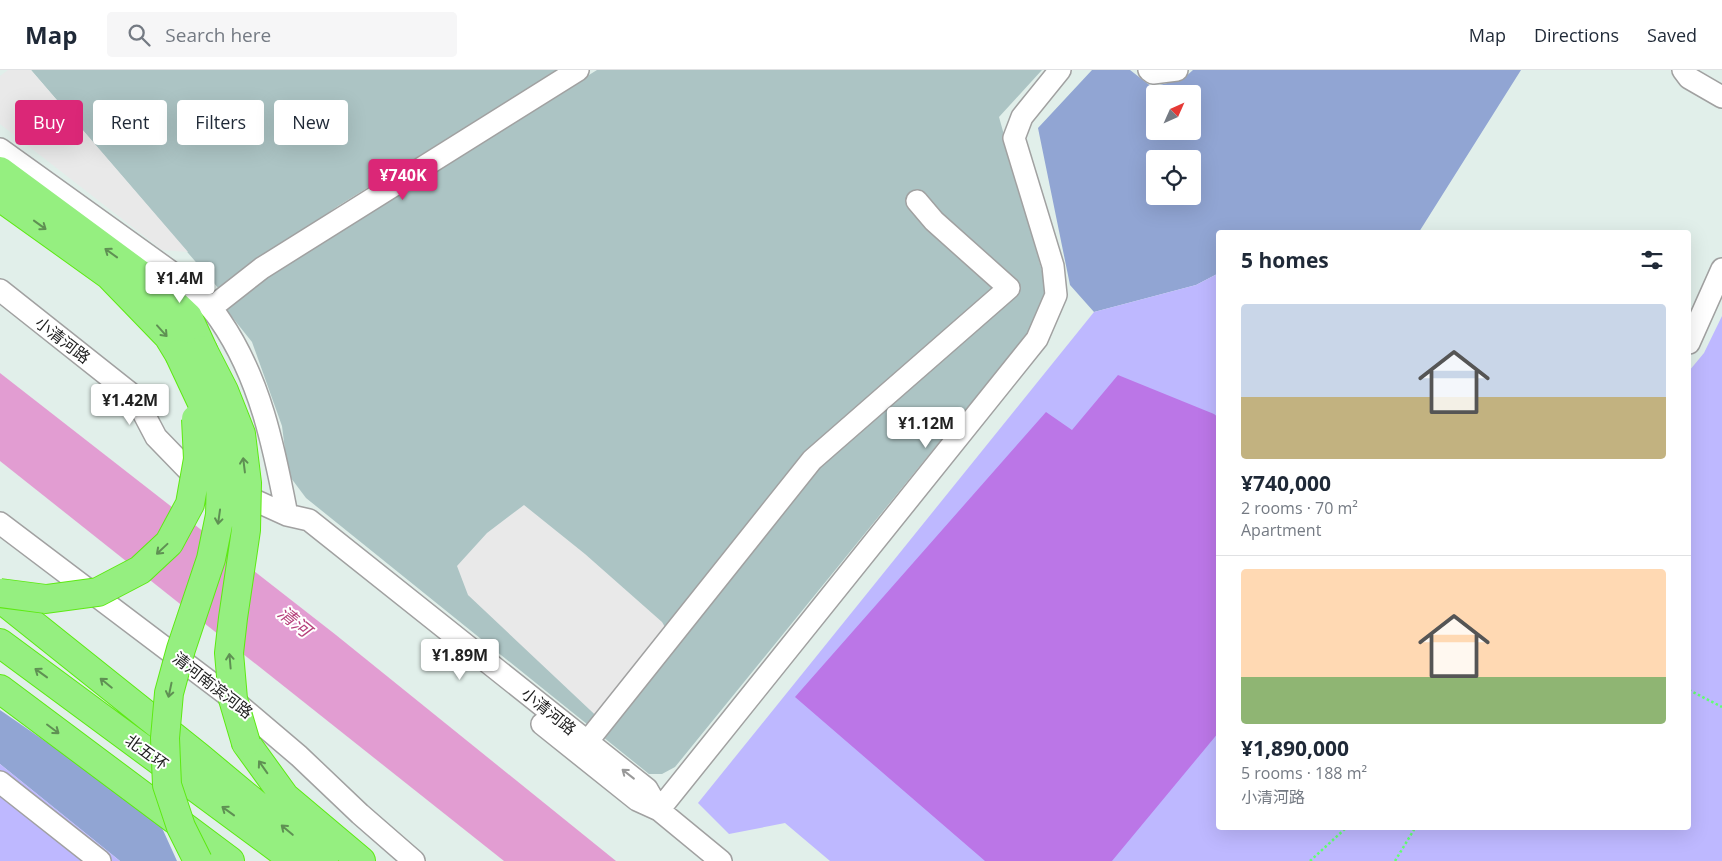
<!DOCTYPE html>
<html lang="en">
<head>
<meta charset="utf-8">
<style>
	:root { --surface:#fff; --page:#f6f6f7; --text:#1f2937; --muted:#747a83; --line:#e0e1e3; --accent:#db2777 }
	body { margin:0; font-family:"Open Sans","Noto Sans SC",sans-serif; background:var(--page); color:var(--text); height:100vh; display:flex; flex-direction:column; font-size:19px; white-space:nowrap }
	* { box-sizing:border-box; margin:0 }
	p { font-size:16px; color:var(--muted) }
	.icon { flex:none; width:28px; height:28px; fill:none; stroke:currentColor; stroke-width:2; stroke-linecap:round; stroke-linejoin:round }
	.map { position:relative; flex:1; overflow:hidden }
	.details { position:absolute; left:1216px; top:160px; width:475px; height:600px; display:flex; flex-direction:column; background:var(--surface); border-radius:5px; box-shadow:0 5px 20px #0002 }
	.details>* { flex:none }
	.top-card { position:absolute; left:15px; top:30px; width:475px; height:45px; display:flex; gap:10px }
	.needle { width:32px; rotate:45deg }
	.buttons { position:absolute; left:1146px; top:15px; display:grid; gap:10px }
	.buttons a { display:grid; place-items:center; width:55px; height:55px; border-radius:5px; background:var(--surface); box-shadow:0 5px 20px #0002; font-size:25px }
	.price { position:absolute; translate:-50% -42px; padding:0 11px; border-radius:5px; background:#fff; color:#222; font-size:16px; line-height:32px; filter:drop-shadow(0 1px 2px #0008) }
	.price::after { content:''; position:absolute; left:50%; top:30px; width:15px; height:11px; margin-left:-8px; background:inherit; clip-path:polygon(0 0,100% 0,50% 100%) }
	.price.on { background:var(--accent); color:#fff }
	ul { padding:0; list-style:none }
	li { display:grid; align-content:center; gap:10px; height:265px; padding:0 25px }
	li+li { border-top:1px solid var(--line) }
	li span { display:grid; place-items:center; height:155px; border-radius:5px; color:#555 }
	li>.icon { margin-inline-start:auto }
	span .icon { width:90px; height:90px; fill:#fffc; stroke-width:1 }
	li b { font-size:21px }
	h2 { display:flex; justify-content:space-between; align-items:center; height:60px; padding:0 25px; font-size:21px }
	.tag { padding:0 18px; border-radius:5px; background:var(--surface); box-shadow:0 5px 20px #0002; font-size:18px; line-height:45px }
	.tag.on { background:var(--accent); color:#fff }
	header { display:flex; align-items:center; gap:30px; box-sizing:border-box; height:70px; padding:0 25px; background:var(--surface); border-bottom:1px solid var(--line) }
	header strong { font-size:24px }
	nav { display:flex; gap:28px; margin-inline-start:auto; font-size:18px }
	.search { width:350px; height:45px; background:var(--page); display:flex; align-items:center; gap:12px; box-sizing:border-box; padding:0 18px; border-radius:5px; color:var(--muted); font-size:19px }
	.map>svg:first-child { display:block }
</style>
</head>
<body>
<header>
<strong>Map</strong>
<div class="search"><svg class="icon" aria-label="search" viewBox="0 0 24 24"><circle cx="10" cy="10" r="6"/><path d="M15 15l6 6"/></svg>Search here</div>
<nav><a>Map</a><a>Directions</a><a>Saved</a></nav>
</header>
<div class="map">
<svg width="1722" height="791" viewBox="0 0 1722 791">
	<rect width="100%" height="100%" fill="#e1efea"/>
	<path fill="#acc4c4" d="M31,0H558L338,136L219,219Z
		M597,0H1042L999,47L1047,219L1032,258L675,697L662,704H649L306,428L288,404L282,356L252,272L224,237L270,202Z"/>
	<path fill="#91a5d3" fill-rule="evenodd" d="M1092,0H1130L1152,17L1183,9L1193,0H1521L1419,162H1301L1297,160L1292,162H1219V203L1196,215L1094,242L1070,215L1038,58ZM1155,24H1192V61H1155ZM1155,89H1192V126H1155Z
		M0,640L158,749L177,791H120L0,694Z"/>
	<path fill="#beb8ff" d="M1219,203V758H1689V301L1704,283L1722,246V791H830L785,753L729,764L698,733L1094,242L1196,215Z
		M0,694L120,791H0Z"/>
	<path fill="#bb76e7" d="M1118,305L1214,344L1219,348V662L1112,791H985L795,627L1046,342L1072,360Z"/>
	<path fill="#e9e9e9" d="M8,0H31L188,182L162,180L0,54V6Z
		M524,435L585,484L662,552L672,569L607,656L468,525L457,496L487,463Z"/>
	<path fill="#e29dd2" d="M0,303L336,565L616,791H504L0,391Z"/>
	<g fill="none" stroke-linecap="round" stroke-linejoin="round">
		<defs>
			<path id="minor" d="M1149,0L1153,3L1177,0
				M1683,0L1689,8L1722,27
				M0,79L174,204C190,218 208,232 220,250C260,308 274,377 287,445
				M0,220L135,327L156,367L188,400L287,445L309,450L647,719L659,740
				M211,238L262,198L578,0
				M1689,273L1722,199
				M0,453L226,624L299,686L360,744L414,791
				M542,654L637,730L659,740L721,791
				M587,672L812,390L1009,218L934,151L917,131
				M0,712L100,791
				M659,740L1037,269L1056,225L1053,196L1014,68L1022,47L1060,0"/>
			<path id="highway" d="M0,101L153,214L188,247L203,280
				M0,127L109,205L168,266L179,284
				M0,528L199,687L324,791
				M0,573L295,791
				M0,619L230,791
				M246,673L285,727L361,791"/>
		</defs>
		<use href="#minor" stroke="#a1a1a1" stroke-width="24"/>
		<use href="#highway" stroke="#5dea12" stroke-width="30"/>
		<path stroke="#62ff72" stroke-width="2.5" stroke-dasharray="2.5 2.5" stroke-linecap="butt" d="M1689,620L1722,637
			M1310,791L1346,758
			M1395,791L1415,758"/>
		<use href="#minor" stroke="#fff" stroke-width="21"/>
		<use href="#highway" stroke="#95ef80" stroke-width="28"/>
		<defs>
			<path id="highway-bridge" d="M203,280L224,321L241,364L247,413L246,460L233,548L229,583L233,629L246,673
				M179,284L210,350L221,401L220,445L211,489L181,579L169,623L165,668L167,715L181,757L198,791
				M0,523L46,529L98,522L140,500L169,473L190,434L198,389L196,349"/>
		</defs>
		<use href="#highway-bridge" stroke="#5dea12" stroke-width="30" stroke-linecap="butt"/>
		<use href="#highway-bridge" stroke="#95ef80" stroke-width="28"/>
	</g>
	<defs><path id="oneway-shaft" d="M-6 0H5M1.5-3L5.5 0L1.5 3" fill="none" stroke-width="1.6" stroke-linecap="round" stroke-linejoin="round" transform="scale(1.25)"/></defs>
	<g stroke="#5f9053">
		<use href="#oneway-shaft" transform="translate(40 155) rotate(36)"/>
		<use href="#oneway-shaft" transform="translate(111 183) rotate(-144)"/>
		<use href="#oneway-shaft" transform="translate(162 261) rotate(48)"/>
		<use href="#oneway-shaft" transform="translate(244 395) rotate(-97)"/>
		<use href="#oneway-shaft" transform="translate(219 447) rotate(98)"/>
		<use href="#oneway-shaft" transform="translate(162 479) rotate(137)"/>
		<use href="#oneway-shaft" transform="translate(230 591) rotate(-95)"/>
		<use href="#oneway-shaft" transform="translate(41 603) rotate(-144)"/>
		<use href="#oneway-shaft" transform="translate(106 613) rotate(-141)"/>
		<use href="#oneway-shaft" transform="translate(170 620) rotate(102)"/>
		<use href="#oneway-shaft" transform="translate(53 659) rotate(37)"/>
		<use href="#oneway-shaft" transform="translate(263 697) rotate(-125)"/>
		<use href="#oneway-shaft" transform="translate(228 741) rotate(-144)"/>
		<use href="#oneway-shaft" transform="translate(287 760) rotate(-140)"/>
	</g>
	<use stroke="#999" href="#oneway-shaft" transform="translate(628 704) rotate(-142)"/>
	<g text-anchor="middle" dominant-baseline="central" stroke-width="4" stroke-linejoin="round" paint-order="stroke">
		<g font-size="16" fill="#1d1d1d" stroke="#fff">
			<text transform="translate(63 270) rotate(38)">小清河路</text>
			<text transform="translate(213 615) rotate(38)">清河南滨河路</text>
			<text transform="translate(549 641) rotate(39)">小清河路</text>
			<text transform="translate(147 682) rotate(36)">北五环</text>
		</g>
		<g font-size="18" font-style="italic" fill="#b6407b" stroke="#fff">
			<text transform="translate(295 551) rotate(39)">清河</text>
		</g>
	</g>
</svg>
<div class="buttons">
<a><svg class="needle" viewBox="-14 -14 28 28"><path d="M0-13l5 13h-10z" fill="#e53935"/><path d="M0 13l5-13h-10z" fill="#747a83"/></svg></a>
<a><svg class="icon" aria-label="locate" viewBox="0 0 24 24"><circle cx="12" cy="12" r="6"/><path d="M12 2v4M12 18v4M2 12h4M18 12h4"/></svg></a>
</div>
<b class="price on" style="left:403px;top:131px">¥740K</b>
<b class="price" style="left:180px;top:234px">¥1.4M</b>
<b class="price" style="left:130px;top:356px">¥1.42M</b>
<b class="price" style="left:926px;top:379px">¥1.12M</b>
<b class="price" style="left:460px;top:611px">¥1.89M</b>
<div class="top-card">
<a class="tag on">Buy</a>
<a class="tag">Rent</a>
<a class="tag">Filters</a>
<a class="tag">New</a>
</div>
<section class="details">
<h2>5 homes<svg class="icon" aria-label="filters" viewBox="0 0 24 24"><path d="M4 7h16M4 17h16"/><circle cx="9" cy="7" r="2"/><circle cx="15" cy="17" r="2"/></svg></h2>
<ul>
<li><span style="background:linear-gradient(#c9d6e8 60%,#c2b280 0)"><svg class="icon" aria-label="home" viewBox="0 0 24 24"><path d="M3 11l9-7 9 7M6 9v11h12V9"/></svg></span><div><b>¥740,000</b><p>2 rooms · 70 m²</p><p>Apartment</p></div></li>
<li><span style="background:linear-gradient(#ffd9b3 70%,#8fb573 0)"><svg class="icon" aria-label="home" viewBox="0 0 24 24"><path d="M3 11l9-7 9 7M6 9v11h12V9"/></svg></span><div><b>¥1,890,000</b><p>5 rooms · 188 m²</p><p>小清河路</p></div></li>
</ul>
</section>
</div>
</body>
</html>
